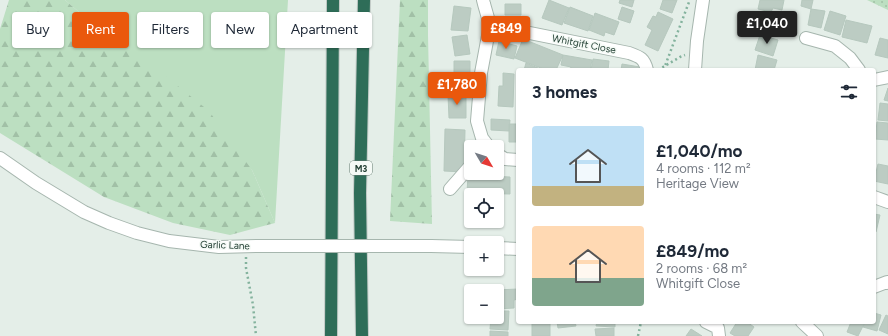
<!DOCTYPE html>
<html lang="en">
<head>
<meta charset="utf-8">
<style>
	:root { --surface:#fff; --page:#f6f6f7; --text:#1f2937; --muted:#747a83; --accent:#ea580c }
	body { margin:0; font-family:Figtree,sans-serif; background:var(--page); color:var(--text); height:100vh; display:flex; flex-direction:column; font-size:15px; white-space:nowrap }
	* { box-sizing:border-box; margin:0 }
	p { font-size:13px; color:var(--muted) }
	.icon { flex:none; width:22px; height:22px; fill:none; stroke:currentColor; stroke-width:2; stroke-linecap:round; stroke-linejoin:round }
	.map { position:relative; flex:1; overflow:hidden }
	.panel { position:absolute; left:516px; top:68px; width:360px; height:256px; display:flex; flex-direction:column; background:var(--surface); border-radius:4px; box-shadow:0 1px 3px #0004 }
	.panel>* { flex:none }
	.top-card { position:absolute; left:12px; top:12px; width:380px; height:36px; display:flex; gap:8px }
	.needle { width:26px; rotate:129deg }
	.fabs { position:absolute; left:464px; top:140px; display:grid; gap:8px }
	.fabs a { display:grid; place-items:center; width:40px; height:40px; border-radius:4px; background:var(--surface); box-shadow:0 1px 3px #0004; font-size:20px }
	.price { position:absolute; translate:-50% -34px; padding:0 9px; border-radius:4px; background:var(--accent); color:#fff; font-size:13px; line-height:26px; filter:drop-shadow(0 1px 2px #0008) }
	.price::after { content:''; position:absolute; left:50%; top:24px; width:12px; height:9px; margin-left:-6px; background:inherit; clip-path:polygon(0 0,100% 0,50% 100%) }
	.price.on { background:#222; color:#fff }
	ul { padding:0; list-style:none }
	li { display:flex; align-items:center; gap:12px; height:100px; padding:0 16px }
	li span { display:grid; place-items:center; flex:none; width:112px; height:80px; border-radius:4px; color:#555 }
	li>.icon { margin-inline-start:auto }
	span .icon { width:48px; height:48px; fill:#fffc; stroke-width:1 }
	li b { font-size:17px }
	h2 { display:flex; justify-content:space-between; align-items:center; height:48px; padding:0 16px; font-size:17px }
	.tag { padding:0 14px; border-radius:4px; background:var(--surface); box-shadow:0 1px 3px #0004; font-size:14px; line-height:36px }
	.tag.on { background:var(--accent); color:#fff }
	.map>svg:first-child { display:block }
</style>
</head>
<body>
<div class="map">
<svg width="888" height="336" viewBox="0 0 888 336">
	<defs>
		<pattern id="forest-firs" width="22" height="20" patternUnits="userSpaceOnUse"><rect width="22" height="20" fill="#bcdfc1"/><path d="M5 1l3.5 6h-7zM16 11l3.5 6h-7z" fill="#a1c0a6"/></pattern>
		<pattern id="park-dots" width="8" height="8" patternUnits="userSpaceOnUse"><rect width="8" height="8" fill="#bcdfc1"/><path d="M2 2h.1M6 6h.1" fill="none" stroke="#a1c0a6" stroke-width="1.8" stroke-linecap="round"/></pattern>
	</defs>
	<rect width="100%" height="100%" fill="#e4eee8"/>
	<path fill="#bcdfc1" d="M65,0H288L275,223L252,170L79,12Z"/>
	<path fill="url(#forest-firs)" d="M9,0H65L79,12L143,58L209,111L252,170L275,223L230,235L173,223L104,197L0,133V29Z
		M400,0H428V35L432,224L390,221Z"/>
	<path fill="url(#park-dots)" d="M867,0H888V10Z"/>
	<path fill="#bcccc3" stroke="#b6c8be" d="M549,0L569,8L562,25L542,18Z
		M620,0H634L632,7L619,3Z
		M663,0H677L672,13L660,9Z
		M760,0H784L782,10L773,8L771,12L758,9Z
		M802,0H813L811,9L801,6Z
		M505,4H521V15H505Z
		M454,6L471,8L468,31L451,30Z
		M570,7L593,16L588,31L564,23Z
		M622,7L634,11L630,23L618,19Z
		M811,9L825,11L821,28L808,25Z
		M830,11L846,16L840,35L824,30Z
		M658,12L673,19L658,51L645,45L652,30L647,27L653,16L656,17Z
		M595,13L619,22L614,35L605,32L604,36L589,30Z
		M764,13L781,18L777,33L768,30L767,36L753,32L755,25L760,26Z
		M846,20L872,26L867,43L842,37Z
		M467,35L470,54L455,56L452,37Z
		M760,35L778,40L773,56L755,50Z
		M880,38L888,40V58L875,55Z
		M523,39L563,55L556,70H546L515,58Z
		M499,41L517,46L514,59L496,55Z
		M563,55L592,60L590,70H570L571,67L561,65Z
		M758,55L777,60L774,70H755Z
		M593,59L609,61L608,70H591Z
		M454,61H470V81H454Z
		M526,63L538,68L537,70H524Z
		M622,64L640,67V70H621Z
		M503,73L514,74L513,107L498,106L499,86H503Z
		M888,88V101L884,100Z
		M466,94V118H449L448,95Z
		M880,103L888,104V121L878,120Z
		M491,119L510,120L509,131L491,130Z
		M877,122L888,123V140L875,139Z
		M509,124H518V142H509Z
		M445,129L465,130L464,172L444,171Z
		M878,164L888,166V184L874,181Z
		M468,175L510,177V194L467,193Z
		M874,214L880,215L876,232H874Z
		M518,289V299L514,300V308L497,309V291L496,290Z
		M497,311H509L508,330L490,329L491,317H497Z
		M874,313L881,315L877,331L863,327L865,322H874Z
		M886,315L888,316V334L879,330Z
		M532,322H550V336H532Z
		M557,322H575L576,326L558,328Z
		M597,322H615V327L596,326Z
		M737,322H747L754,327L748,336H735L730,333Z
		M851,322H859L864,324L858,336L847,332Z
		M614,328V336H596L595,329Z
		M691,329L702,336H686Z
		M490,331L508,332V336H490Z"/>
	<g fill="none" stroke-linecap="round" stroke-linejoin="round">
		<defs>
			<path id="minor" d="M483,0L484,4L490,25L481,73L477,121L482,138L489,147
				M490,25L629,53C640,57 644,58 647,70
				M806,38L835,46L850,58L859,70
				M695,70L697,41L703,0
				M874,80L888,77
				M497,154L505,159L518,160
				M0,158L36,183L84,212L109,223L137,233L169,241L219,247L258,246
				M450,189L471,165
				M874,197L888,202
				M431,246L471,247
				M497,248L518,249
				M874,287L887,282L888,283
				M706,322L718,328L719,336
				M802,322L817,336"/>
			<path id="highway" d="M331,336L333,0
				M362,336L360,193L364,0"/>
		</defs>
		<use href="#minor" stroke="#a6b6ae" stroke-width="14"/>
		<use href="#highway" stroke="#c1cac6" stroke-width="14"/>
		<path stroke="#83b29d" stroke-width="2.5" stroke-dasharray="2 3" stroke-linecap="butt" d="M658,70L680,57L685,55
			M665,70V66L689,2
			M246,257V268L253,305L256,336
			M638,336L641,322"/>
		<use href="#minor" stroke="#fff" stroke-width="12"/>
		<use href="#highway" stroke="#2e6d58" stroke-width="12"/>
		<defs>
			<path id="minor-bridge" d="M258,246H431"/>
		</defs>
		<use href="#minor-bridge" stroke="#a6b6ae" stroke-width="14" stroke-linecap="butt"/>
		<use href="#minor-bridge" stroke="#fff" stroke-width="12"/>
	</g>
	<g text-anchor="middle" dominant-baseline="central" stroke-width="3" stroke-linejoin="round" paint-order="stroke">
		<rect fill="#f5faf6" stroke="#62786e" stroke-width="1" x="350" y="161" width="22" height="14" rx="3"/>
		<g font-size="9" font-weight="bold" fill="#234034">
			<text x="361" y="168">M3</text>
		</g>
		<g font-size="10" fill="#234034" stroke="#f5faf6">
			<text transform="translate(584 44) rotate(11)">Whitgift Close</text>
			<text transform="translate(225 245) rotate(2)">Garlic Lane</text>
		</g>
	</g>
</svg>
<div class="fabs">
<a><svg class="needle" viewBox="-14 -14 28 28"><path d="M0-13l5 13h-10z" fill="#e53935"/><path d="M0 13l5-13h-10z" fill="#747a83"/></svg></a>
<a><svg class="icon" aria-label="locate" viewBox="0 0 24 24"><circle cx="12" cy="12" r="6"/><path d="M12 2v4M12 18v4M2 12h4M18 12h4"/></svg></a>
<a>+</a>
<a>−</a>
</div>
<b class="price on" style="left:767px;top:45px">£1,040</b>
<b class="price" style="left:506px;top:50px">£849</b>
<b class="price" style="left:457px;top:106px">£1,780</b>
<div class="top-card">
<a class="tag">Buy</a>
<a class="tag on">Rent</a>
<a class="tag">Filters</a>
<a class="tag">New</a>
<a class="tag">Apartment</a>
</div>
<section class="panel">
<h2>3 homes<svg class="icon" aria-label="filters" viewBox="0 0 24 24"><path d="M4 7h16M4 17h16"/><circle cx="9" cy="7" r="2"/><circle cx="15" cy="17" r="2"/></svg></h2>
<ul>
<li><span style="background:linear-gradient(#bfe0f5 75%,#c2b280 0)"><svg class="icon" aria-label="home" viewBox="0 0 24 24"><path d="M3 11l9-7 9 7M6 9v11h12V9"/></svg></span><div><b>£1,040/mo</b><p>4 rooms · 112 m²</p><p>Heritage View</p></div></li>
<li><span style="background:linear-gradient(#ffd9b3 65%,#7fa58c 0)"><svg class="icon" aria-label="home" viewBox="0 0 24 24"><path d="M3 11l9-7 9 7M6 9v11h12V9"/></svg></span><div><b>£849/mo</b><p>2 rooms · 68 m²</p><p>Whitgift Close</p></div></li>
</ul>
</section>
</div>
</body>
</html>
